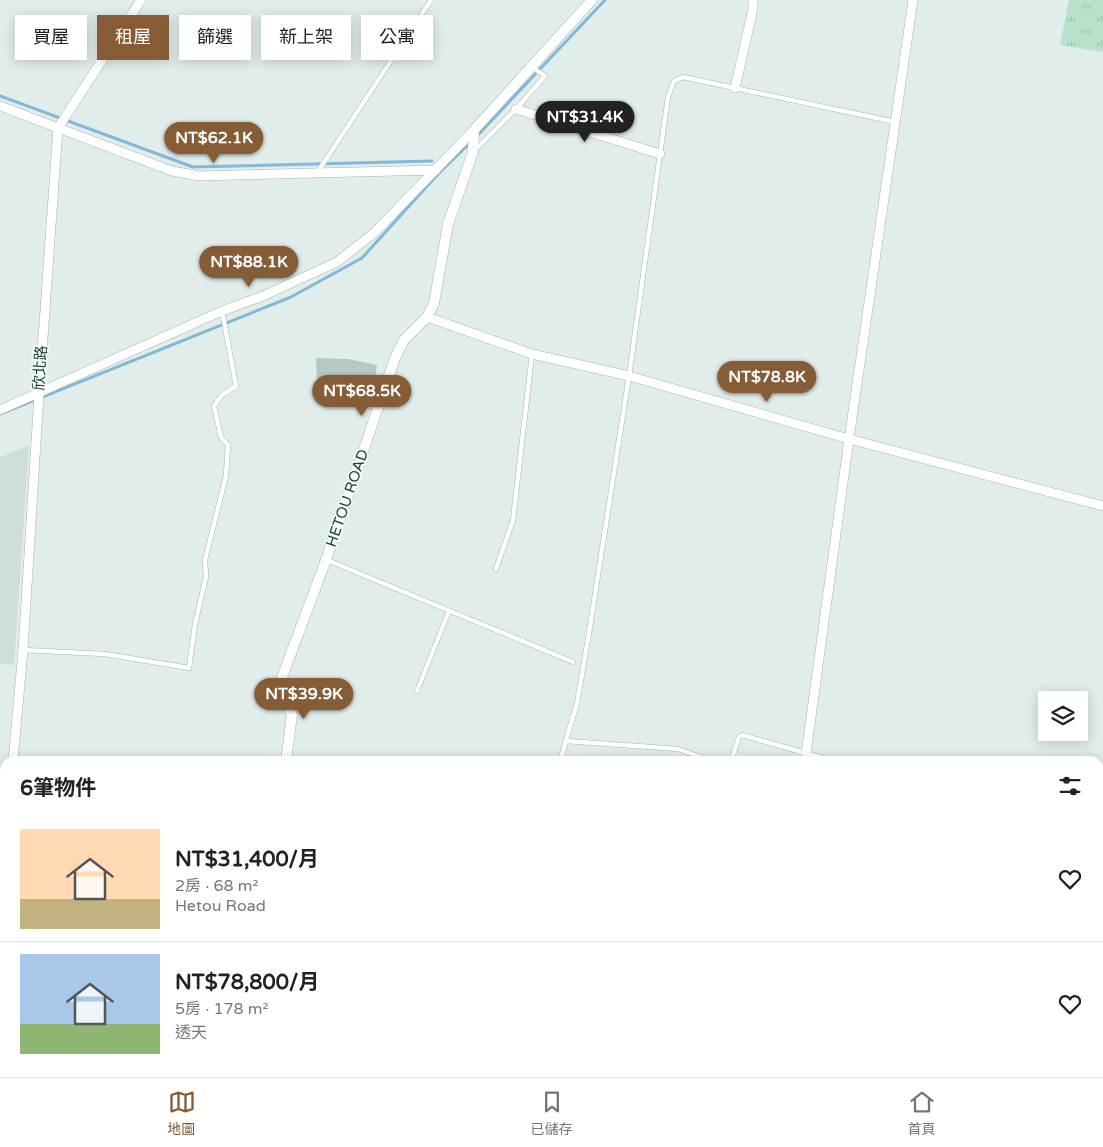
<!DOCTYPE html>
<html lang="zh-TW">
<head>
<meta charset="utf-8">
<style>
	:root { --surface:#fff; --page:#f6f6f6; --text:#222; --muted:#767676; --line:#e0e0e0; --accent:#855c36 }
	body { margin:0; font-family:"Varela Round","Noto Sans TC",sans-serif; background:var(--page); color:var(--text); height:100vh; display:flex; flex-direction:column; font-size:19px; white-space:nowrap }
	* { box-sizing:border-box; margin:0 }
	p { font-size:16px; color:var(--muted) }
	.icon { flex:none; width:28px; height:28px; fill:none; stroke:currentColor; stroke-width:2; stroke-linecap:round; stroke-linejoin:round }
	.map { position:relative; flex:1; overflow:hidden }
	.details { position:absolute; left:0px; top:756px; width:1104px; height:321px; display:flex; flex-direction:column; background:var(--surface); border-radius:15px 15px 0 0; box-shadow:0 2px 12px #0003 }
	.details>* { flex:none }
	.guide { position:absolute; left:15px; top:15px; width:500px; height:45px; display:flex; gap:10px }
	.buttons { position:absolute; left:1038px; top:691px; display:grid; gap:10px }
	.buttons a { display:grid; place-items:center; width:50px; height:50px; border-radius:0px; background:var(--surface); box-shadow:0 2px 12px #0003; font-size:25px }
	.price { position:absolute; translate:-50% -42px; padding:0 11px; border-radius:18px; background:var(--accent); color:#fff; font-size:16px; line-height:32px; filter:drop-shadow(0 1px 2px #0008) }
	.price::after { content:''; position:absolute; left:50%; top:30px; width:15px; height:11px; margin-left:-8px; background:inherit; clip-path:polygon(0 0,100% 0,50% 100%) }
	.price.current { background:#222; color:#fff }
	ul { padding:0; list-style:none }
	li { display:flex; align-items:center; gap:15px; height:125px; padding:0 20px }
	li+li { border-top:1px solid var(--line) }
	li span { display:grid; place-items:center; flex:none; width:140px; height:100px; border-radius:0px; color:#555 }
	li>.icon { margin-inline-start:auto }
	span .icon { width:60px; height:60px; fill:#fffc; stroke-width:1 }
	li b { font-size:21px }
	h2 { display:flex; justify-content:space-between; align-items:center; height:60px; padding:0 20px; font-size:21px }
	.tag { padding:0 18px; border-radius:0px; background:var(--surface); box-shadow:0 2px 12px #0003; font-size:18px; line-height:45px }
	.tag.current { background:var(--accent); color:#fff }
	.dock { display:flex; justify-content:space-around; align-items:center; height:70px; border-top:1px solid var(--line); background:var(--surface); font-size:14px; color:var(--muted) }
	.dock a { display:grid; justify-items:center; gap:2px }
	.dock .current { color:var(--accent) }
	.map>svg:first-child { display:block }
</style>
</head>
<body>
<div class="map">
<svg width="1103" height="1077" viewBox="0 0 1103 1077">
	<defs>
		<pattern id="park-tufts" width="24" height="20" patternUnits="userSpaceOnUse" patternTransform="scale(1.25)"><rect width="24" height="20" fill="#b8e1cc"/><path d="M3 7l-1-3M5 7V3M7 7l1-3M15 17l-1-3M17 17v-4M19 17l1-3" fill="none" stroke="#9ec2b0"/></pattern>
	</defs>
	<rect width="100%" height="100%" fill="#e1edeb"/>
	<path fill="#cfdddb" d="M29,445L14,665L0,664V457Z"/>
	<path fill="url(#park-tufts)" d="M1069,0H1103V52L1060,45Z"/>
	<g fill="none" stroke-linecap="round" stroke-linejoin="round">
		<path stroke="#84b7d8" stroke-width="3" d="M0,96L193,167L432,161
			M477,136L605,0
			M0,414L291,297L362,258L439,173L471,142"/>
	</g>
	<path fill="#b6c8c5" d="M316,358L348,359L377,365L373,392L346,387L317,385Z"/>
	<g fill="none" stroke-linecap="round" stroke-linejoin="round">
		<defs>
			<path id="service" d="M474,151L516,109L545,76L532,67
				M317,173L431,0
				M327,560L573,662
				M496,569L513,520L532,354
				M23,650L105,654L189,668L195,624L206,577L205,560L226,476L228,445L221,437L214,406L222,395L236,386L222,311
				M417,691L449,611
				M566,741L678,749L712,761
				M560,761L577,703L589,633L629,376L668,97L674,81L683,77L895,122
				M731,761L739,737L742,735L833,761
				M1099,851L1103,831
				M972,1077L973,1072"/>
			<path id="minor" d="M735,88L753,9V0
				M0,106L172,171L199,176L436,170
				M516,109L660,154
				M427,317L532,354L629,376L849,439L1103,506
				M0,410L222,311L263,296L337,262L374,233L474,130
				M13,761L23,650L39,394L58,128L141,0
				M805,761L849,439L913,0
				M0,916L5,856
				M0,924H5
				M755,1077V1072"/>
			<path id="tertiary" d="M286,761L292,715L286,703L275,696L326,560L395,358L404,340L427,317L434,303L448,224L473,152L474,130L592,0
				M1099,1008L1103,1009
				M224,1077V1072"/>
		</defs>
		<use href="#service" stroke="#a3b6b4" stroke-width="5.5"/>
		<use href="#minor" stroke="#a3b6b4" stroke-width="10"/>
		<use href="#tertiary" stroke="#a3b6b4" stroke-width="11"/>
		<use href="#service" stroke="#fff" stroke-width="4.5"/>
		<use href="#minor" stroke="#fff" stroke-width="9"/>
		<use href="#tertiary" stroke="#fff" stroke-width="10"/>
	</g>
	<g text-anchor="middle" dominant-baseline="central" stroke-width="4" stroke-linejoin="round" paint-order="stroke">
		<g font-size="15" fill="#20403f" stroke="#f2f9f7">
			<text transform="translate(40 368) rotate(-86)">欣北路</text>
			<text transform="translate(347 498) rotate(-71)">HETOU ROAD</text>
		</g>
	</g>
</svg>
<div class="buttons">
<a><svg class="icon" aria-label="layers" viewBox="0 0 24 24"><path d="M12 4l9 5-9 5-9-5zM3 14l9 5 9-5"/></svg></a>
</div>
<b class="price current" style="left:585px;top:143px">NT$31.4K</b>
<b class="price" style="left:214px;top:164px">NT$62.1K</b>
<b class="price" style="left:249px;top:288px">NT$88.1K</b>
<b class="price" style="left:767px;top:403px">NT$78.8K</b>
<b class="price" style="left:362px;top:417px">NT$68.5K</b>
<b class="price" style="left:304px;top:720px">NT$39.9K</b>
<div class="guide">
<a class="tag">買屋</a>
<a class="tag current">租屋</a>
<a class="tag">篩選</a>
<a class="tag">新上架</a>
<a class="tag">公寓</a>
</div>
<section class="details">
<h2>6筆物件<svg class="icon" aria-label="filters" viewBox="0 0 24 24"><path d="M4 7h16M4 17h16"/><circle cx="9" cy="7" r="2"/><circle cx="15" cy="17" r="2"/></svg></h2>
<ul>
<li><span style="background:linear-gradient(#ffd9b3 70%,#c2b280 0)"><svg class="icon" aria-label="home" viewBox="0 0 24 24"><path d="M3 11l9-7 9 7M6 9v11h12V9"/></svg></span><div><b>NT$31,400/月</b><p>2房 · 68 m²</p><p>Hetou Road</p></div><svg class="icon" aria-label="heart" viewBox="0 0 24 24"><path d="M12 20l-8-8c-3-5 5-10 8-4 3-6 11-1 8 4z"/></svg></li>
<li><span style="background:linear-gradient(#a9c7e8 70%,#8fb573 0)"><svg class="icon" aria-label="home" viewBox="0 0 24 24"><path d="M3 11l9-7 9 7M6 9v11h12V9"/></svg></span><div><b>NT$78,800/月</b><p>5房 · 178 m²</p><p>透天</p></div><svg class="icon" aria-label="heart" viewBox="0 0 24 24"><path d="M12 20l-8-8c-3-5 5-10 8-4 3-6 11-1 8 4z"/></svg></li>
</ul>
</section>
</div>
<nav class="dock">
<a class="current"><svg class="icon" aria-label="map" viewBox="0 0 24 24"><path d="M3 6l6-2 6 2 6-2v14l-6 2-6-2-6 2zM9 4v14M15 6v14"/></svg>地圖</a>
<a><svg class="icon" aria-label="saved" viewBox="0 0 24 24"><path d="M7 4h10v16l-5-4-5 4z"/></svg>已儲存</a>
<a><svg class="icon" aria-label="home" viewBox="0 0 24 24"><path d="M3 11l9-7 9 7M6 9v11h12V9"/></svg>首頁</a>
</nav>
</body>
</html>
